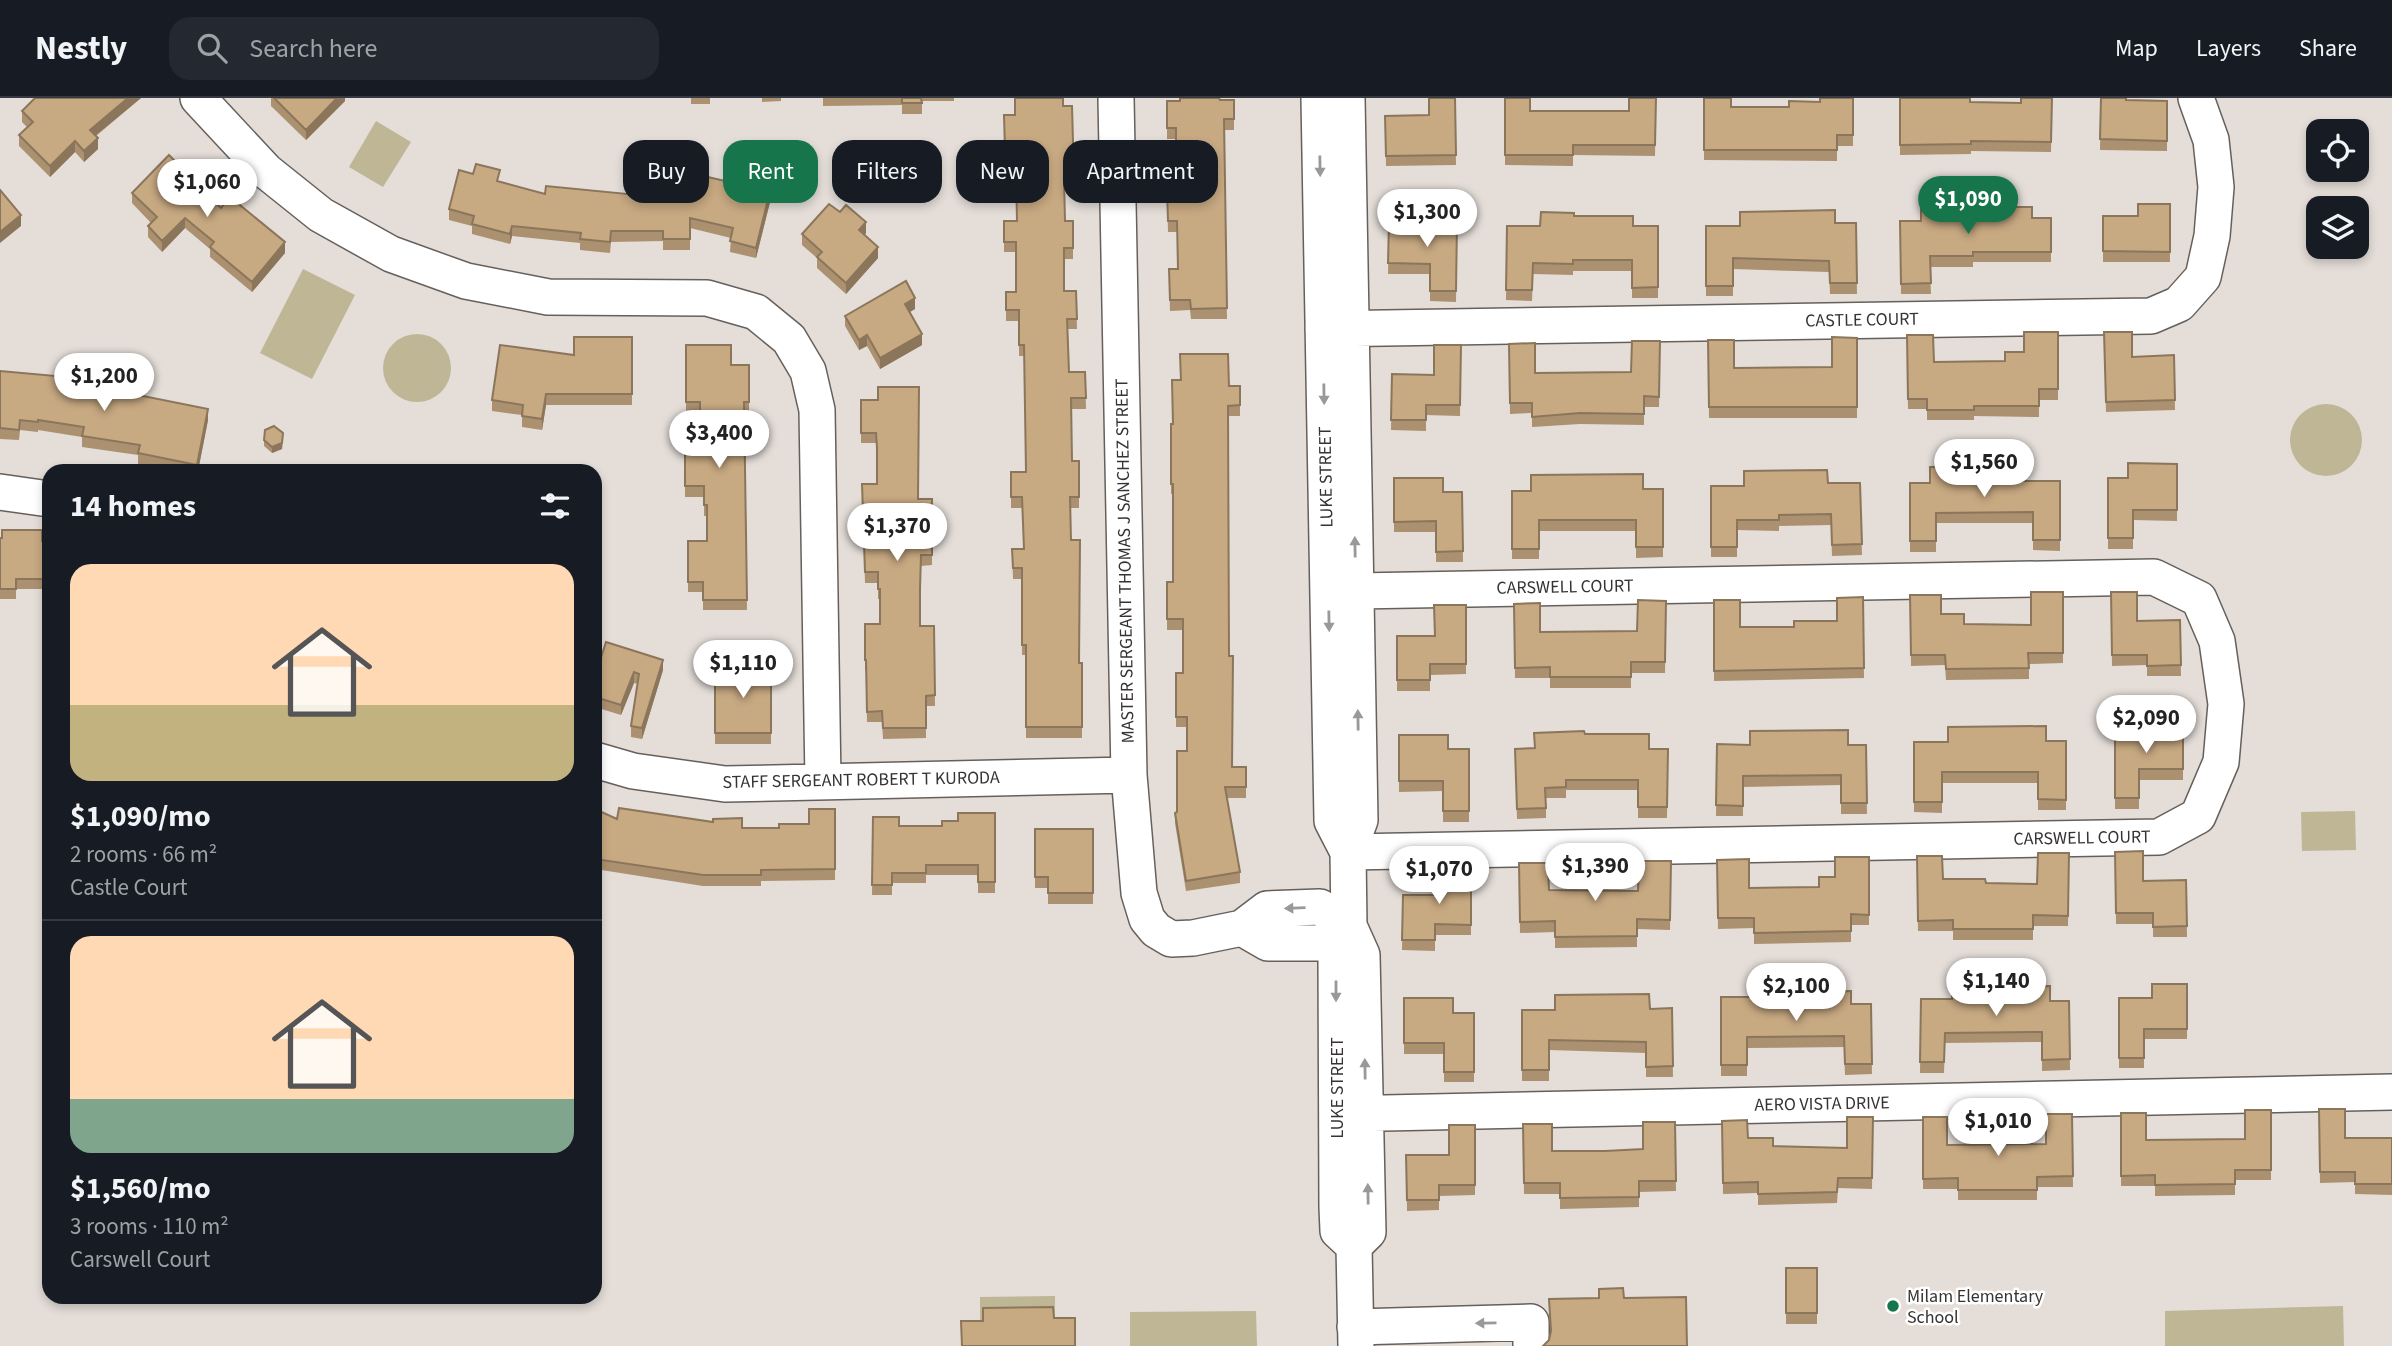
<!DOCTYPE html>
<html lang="en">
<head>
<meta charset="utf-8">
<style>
	:root { --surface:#171b24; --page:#242831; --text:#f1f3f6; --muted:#9ea1a6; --line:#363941; --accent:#16754a }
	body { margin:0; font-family:"Source Sans 3",sans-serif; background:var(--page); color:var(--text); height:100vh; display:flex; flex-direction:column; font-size:26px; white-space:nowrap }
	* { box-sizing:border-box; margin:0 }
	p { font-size:23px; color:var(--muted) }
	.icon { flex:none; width:38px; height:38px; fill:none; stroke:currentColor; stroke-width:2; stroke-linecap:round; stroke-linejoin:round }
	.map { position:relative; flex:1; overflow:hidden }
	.sheet { position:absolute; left:42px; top:366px; width:560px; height:840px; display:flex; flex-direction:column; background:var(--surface); border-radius:21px; box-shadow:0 4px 10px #0003 }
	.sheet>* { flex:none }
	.hud { position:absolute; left:623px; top:42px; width:665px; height:63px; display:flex; gap:14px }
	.controls { position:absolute; left:2306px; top:21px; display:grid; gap:14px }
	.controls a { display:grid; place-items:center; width:63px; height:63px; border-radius:14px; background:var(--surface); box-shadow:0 4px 10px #0003; font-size:35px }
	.price { position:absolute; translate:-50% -60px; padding:0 16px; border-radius:24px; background:#fff; color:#222; font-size:23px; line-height:46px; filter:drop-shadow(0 2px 4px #0008) }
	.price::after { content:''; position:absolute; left:50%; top:42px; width:21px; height:16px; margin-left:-10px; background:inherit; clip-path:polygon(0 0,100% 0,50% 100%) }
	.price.active { background:var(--accent); color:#fff }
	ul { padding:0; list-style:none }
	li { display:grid; align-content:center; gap:14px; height:371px; padding:0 28px }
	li+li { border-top:2px solid var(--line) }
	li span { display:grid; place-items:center; height:217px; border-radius:21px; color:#555 }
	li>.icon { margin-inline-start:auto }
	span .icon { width:126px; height:126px; fill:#fffc; stroke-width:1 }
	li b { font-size:30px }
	h2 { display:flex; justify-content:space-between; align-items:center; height:84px; padding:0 28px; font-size:30px }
	.pill { padding:0 24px; border-radius:21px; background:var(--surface); box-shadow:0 4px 10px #0003; font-size:24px; line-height:63px }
	.pill.active { background:var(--accent); color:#fff }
	header { display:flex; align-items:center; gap:42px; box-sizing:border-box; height:98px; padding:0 35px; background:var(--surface); border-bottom:2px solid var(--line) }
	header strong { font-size:33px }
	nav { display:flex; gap:38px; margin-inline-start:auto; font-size:24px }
	.search { width:490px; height:63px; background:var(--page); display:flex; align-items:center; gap:18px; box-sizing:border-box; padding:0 24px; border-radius:21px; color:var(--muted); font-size:26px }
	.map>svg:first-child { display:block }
</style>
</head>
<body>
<header>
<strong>Nestly</strong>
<div class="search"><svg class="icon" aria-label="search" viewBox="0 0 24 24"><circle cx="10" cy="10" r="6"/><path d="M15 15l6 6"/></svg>Search here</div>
<nav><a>Map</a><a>Layers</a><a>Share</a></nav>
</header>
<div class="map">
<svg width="2392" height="1248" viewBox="0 0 2392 1248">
	<rect width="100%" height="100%" fill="#e4ddd8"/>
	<path fill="#bfb696" d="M376,23L411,44L383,89L349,69Z
		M303,171L355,197L312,281L260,255Z
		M383 270a34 34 0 1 1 68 0a34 34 0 1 1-68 0Z
		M2290 342a36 36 0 1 1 72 0a36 36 0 1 1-72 0Z
		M2355,713L2356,752L2302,753L2301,714Z
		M1055,1198V1226L980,1227V1199Z
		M2343,1208L2344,1248H2165V1213Z
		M1256,1213L1257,1248H1130V1214Z"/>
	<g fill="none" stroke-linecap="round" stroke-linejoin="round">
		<defs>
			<path id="minor" d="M198,0L266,73L321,117L391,156L466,183L548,199L707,200L756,214L789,241L808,273L817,312L823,684
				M1116,0L1129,677L1139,795L1147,821L1156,832L1171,841L1193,840L1242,830L1267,811L1320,809L1349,828
				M1319,0L1332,723L1348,754
				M1347,0L1360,722L1348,754L1349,828L1336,857L1337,1109L1338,1133L1354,1148L1356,1248
				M1323,231L2151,218L2179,206L2203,179L2212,138L2216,89L2211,42L2196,0
				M0,394L49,401
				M595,662L633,673L725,686L1129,677
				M1348,754L2159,739L2198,718L2221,664L2226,606L2217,543L2199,501L2154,479L1356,493
				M1349,828L1362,857L1368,1134L1354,1148
				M1242,830L1268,845H1320L1349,828
				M1337,1016L2392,994
				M1355,1229L1531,1224V1248"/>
		</defs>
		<use href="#minor" stroke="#66605c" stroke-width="38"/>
		<use href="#minor" stroke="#fff" stroke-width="35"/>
	</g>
	<path fill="#ab9170" d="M141,0L96,38L98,51L84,64L75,54L50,79L19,48V37L27,29L22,24V13Z
		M271,0H345V3L306,42L271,8Z
		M691,0H710V6H691Z
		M762,0H781V3L762,4Z
		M823,0H954V3H922V16H902V7L823,8Z
		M1455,0L1456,67L1386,68L1385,18L1429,17Z
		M1505,0L1530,13H1629L1656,0L1655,58L1573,57V68L1505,67Z
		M1704,0L1731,9H1789L1820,4L1853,0V48H1837V63L1704,62Z
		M1900,0L1970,4L2021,5L2052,0L2051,54L1971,53V56L1900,57Z
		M2101,0L2126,2L2167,3V53L2100,52Z
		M1234,2V32H1224L1227,221H1191L1190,212L1170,213L1169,171H1178L1177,134H1168L1167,93H1176V41H1167V3Z
		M1063,8L1073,52L1074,90H1064L1065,123H1073V161H1064V193H1076L1077,231H1068L1069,274H1085L1086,311H1072V363H1079V410H1070L1071,442L1079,565H1082V640H1026V557H1022V481H1013L1012,451H1024L1022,410H1011V374H1026L1024,258H1019V223H1006V194H1016V154H1004V123H1017L1016,84H1003V53H1005L1015,17Z
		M500,83L545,96L637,97L751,89L773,92L756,160L730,154L731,140L690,130V152H663V143L611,144L610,155L580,152V145L512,138L510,146L472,136V128L449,122V111Z
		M132,95L221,110L285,155L252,194L210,159V151L185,130L162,154L148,139V128L151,125L132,105Z
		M2170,106V164H2103V118H2138Z
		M840,114L866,135L865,137L878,160L846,196L817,170V160L802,147V136Z
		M1574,118L1633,128H1658V200H1632V173H1573V177L1533,176L1532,203L1506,202L1507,128H1540Z
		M2032,120H2051V164H1973V169H1930L1931,196H1901L1900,123Z
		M1389,123L1457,124L1456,204L1430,203V176H1388Z
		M1856,125L1857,196H1830L1829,174L1733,171V198H1706V128Z
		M915,211L909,214L922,247L880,271L867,248L859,252L845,228V218Z
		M2058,234V302H2039V319L1974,318V322H1927V311H1908L1907,237L1934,264L2005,263L2024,254Z
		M2104,234L2132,259L2174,257L2175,312L2106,314Z
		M632,239V307H546L542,332L522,329V317L492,313V302L574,257Z
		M1857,240V320H1709L1708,242L1734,270L1832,269Z
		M1660,243L1659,309H1644V327L1580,326L1532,329V315L1510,316L1509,246L1535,275L1631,274Z
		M686,247L731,267H749V315H745L747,512H703V494H688V443H707V418H704V399H685V350H700V315H686Z
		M1461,247L1460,318L1426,317V333L1391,332L1392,276L1434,277Z
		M0,273L121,283L119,293L208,322L198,373H172L138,366V357L82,349V339L38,332V334L20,332L19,342L0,341Z
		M1229,288L1240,307V318H1228L1229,558L1233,669H1246V700H1227L1240,774V785L1186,793L1175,725V715L1177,714L1187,653V629H1176V575H1183V532H1167V484H1173V396H1171V326H1173Z
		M861,302L918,401H932V467L921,468L920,501V528H934L935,608H926V640L883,641L882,624H867L866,573H865V526H880V501H878V485H865L862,386H877V361L876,345H861Z
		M283,340L282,351L272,355L264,348V342Z
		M2177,366V423L2133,422V451H2108V380H2128Z
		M1394,380L1443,394H1462L1463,464H1436V434H1394Z
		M2023,383H2060V453L2033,452V425H1936V454H1910V385Z
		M1860,385L1862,457L1832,458L1831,427L1779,428V433L1737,432V459H1711V388H1744Z
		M1663,391V459L1636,460V433H1539V461H1512V393Z
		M0,440L49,444V491H16V501H0Z
		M2063,494V565L2029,566V581L1946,582L1945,567L1911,568L1910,497L1941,516L1964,526L2031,527Z
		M2111,494L2137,523L2180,522L2181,578H2147V567L2112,568Z
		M1863,499L1864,580L1714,583V502L1740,529H1794L1837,523Z
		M1666,503L1665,575H1631V590H1550V580H1515L1514,506L1540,534L1637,533Z
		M1466,507V576L1430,577V593H1397V538H1434Z
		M715,569H771V646H715Z
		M663,572L642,641L631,639V628L638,586L634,585L621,617L595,609V578Z
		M2183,627V682H2139V711H2115V640H2132Z
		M1585,636L1649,651H1668L1667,720H1638V692H1566V700H1546V720L1517,721L1515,651L1534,650Z
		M1399,637L1448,651H1469V724H1443V693L1399,694Z
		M2066,643V712H2038V685H1942V715L1914,714V644Z
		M1717,646L1866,647L1867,716H1841V687L1743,689V718H1716Z
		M595,711L617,721L742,730H779L809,726L835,711V782L761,783V788H703L595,771Z
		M995,715V795H978V777H926V785H892V797H872L873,719L899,728H942L958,723Z
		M1035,731H1093V806H1048V790H1035Z
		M2115,754L2143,783L2186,782L2187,839H2153V826H2116Z
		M2069,755L2068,828H2033V842H1953V833H1918L1917,758L1943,781L1986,785L2037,786Z
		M1869,759V827H1851V844L1754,846V830L1718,831L1717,762L1749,790L1819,789Z
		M1671,763L1670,832L1637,831V849L1555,850V834L1520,835L1519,765L1549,792L1638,793Z
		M1471,767V837H1435V853L1402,852L1403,797H1444Z
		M2187,886V941H2144V970H2119V900H2152Z
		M1721,899L1851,906H1871L1872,976L1845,977L1844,949L1747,950V978H1721Z
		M1404,900L1453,915H1474V984H1444V956H1404Z
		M1921,901L2069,903L2070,972L2042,973V944L1945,945L1944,975H1920Z
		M1672,910L1673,979H1646V955L1549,952V983H1522V912Z
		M2319,1011L2345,1040H2392V1097L2355,1096V1084L2320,1085Z
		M2271,1012V1082H2235V1097L2155,1098V1088H2121V1015L2146,1042L2245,1041Z
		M2072,1016L2073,1089H2037V1102H1958V1091H1923V1019L1947,1047L2046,1046Z
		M1873,1019L1872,1091L1838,1090L1837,1105L1758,1107V1095L1723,1096L1722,1023L1748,1040L1773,1048L1847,1050Z
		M1675,1024L1676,1093L1639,1094V1109L1560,1111V1096H1524L1523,1026L1552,1053H1605L1643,1051Z
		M1475,1027V1097L1439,1098V1112L1407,1113L1406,1057H1449Z
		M1786,1170H1817V1226H1786Z"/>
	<path fill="#8b765b" d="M128,0H141L90,42V32Z
		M337,0H345V3L306,42V32Z
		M98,40V51L84,64V53Z
		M75,43V54L50,79V68Z
		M773,81V92L756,160V150Z
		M21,117V128L0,145V134Z
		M185,120V130L162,154V143Z
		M866,124V135L859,143V132Z
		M512,128V138L510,146V136Z
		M285,144V155L252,194V184Z
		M878,149V160L846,196V185Z
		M915,200V211L905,217V206Z
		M922,236V247L880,271V260Z
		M867,237V248L859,252V242Z
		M546,296V307L542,332V321Z
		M208,311V322L198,373H197V367Z
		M283,335L282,351L272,355V349Z
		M663,562V572L642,641V630Z
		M634,574V585L621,617V607Z"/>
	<path fill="#c7a982" stroke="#8b765b" stroke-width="2" d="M35,0H128L90,32L98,40L84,53L75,43L50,68L19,37L33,24L22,13Z
		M274,0H337L306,32Z
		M902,0H921L922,5H902Z
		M1015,0H1063V8H1072L1074,79H1064L1065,123H1073V150H1064V193H1076L1077,221H1067L1069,274H1085L1086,300H1071L1072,363H1079V399H1070L1071,442H1080L1079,565H1082V629H1026V547H1022V470H1013L1012,451H1024L1022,399H1011V374H1026L1024,247H1019V212H1006V194H1016V144H1004V123H1017L1016,73L1003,74V53H1005L1004,17H1015Z
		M1180,0H1219L1220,2H1234V21H1224L1227,210L1191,211L1190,202H1170L1169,171H1178L1177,123H1168L1167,93H1176V30H1167V3H1180Z
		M1429,0H1455L1456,57L1386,58L1385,18L1429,17Z
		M1505,0H1530V13H1629V0H1656L1655,47H1573V57H1505Z
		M1704,0H1731V9H1789V3L1820,4V0H1853V37H1837V52H1704Z
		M1900,0H1970V4L2021,5V0H2052L2051,44L1971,43V46L1900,47Z
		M2101,0H2126V2L2167,3V43L2100,41Z
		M169,57L221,110L230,99L285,144L252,184L210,149L214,144L185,120L162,143L148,128L157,119L132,95Z
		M476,66L500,72L497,83L545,96L546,88L637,97V85H670V74L682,73L751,89L754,77L773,81L756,150L730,143L733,130L690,120V141H663V133H611L610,144L580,141L581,135L512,128L510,136L472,126L474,118L449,111L459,72L473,76Z
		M0,92L21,117L0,134Z
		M829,106L840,114L846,107L866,124L859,132L878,149L846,185L817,159L822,154L802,136Z
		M2138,106H2170V154L2103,153V118H2138Z
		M1921,109H2032V120H2051V154H1973V158H1930L1931,185L1901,186L1900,123H1921Z
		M1835,112V125H1856L1857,185H1830L1829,163L1733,160V188H1706V128H1740V114Z
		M1541,114L1574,115V118H1633V128H1658V189L1632,190V162H1573V166L1533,165L1532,192H1506L1507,128H1540Z
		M1389,123L1457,124L1456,193H1430V166L1388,165Z
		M906,183L915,200L905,206L922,236L880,260L867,237L859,242L845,218Z
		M2024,234H2058V291H2039V308H1974V312H1927V301H1908L1907,237H1933L1934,264L2005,263V254H2024Z
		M2104,234H2132V259L2174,257L2175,302L2106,304Z
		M574,239H632V296H546L542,321L522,318L523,307L492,302L500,247L574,257Z
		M1832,239L1857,240V309H1709L1708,242H1734V270L1832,269Z
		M1632,243H1660L1659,299L1644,298V316L1580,315L1532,319V305H1510L1509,246L1535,245V275L1631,274Z
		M686,247H731V267H749V304H744L747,502H703V484H688V443H707V407H704V388H685V350H700V304H686Z
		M1434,247H1461L1460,307H1426V322H1391L1392,276L1434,277Z
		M1180,256H1228L1229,288H1240V307L1228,308L1229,558H1233L1232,669H1246V689H1225L1240,774L1186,783L1175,715L1177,714V653H1187V619H1176V575H1183V521H1167V484H1173V386H1171V326H1173L1172,282H1181Z
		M100,270L121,273L118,293L208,311L197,367L138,355L140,347L82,338L84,329L38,322V324L20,322L19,332L0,330V273L99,282Z
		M878,289H919L918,401H932V457H921L920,491V528H934L935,597L926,598V630H883L882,613L867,614L866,562H865V526H880V491H878V474H865L862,386H877V350L876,335H861V302H878Z
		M274,328L283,335L282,345L272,349L264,342L265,332Z
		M2128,365L2177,366V412H2133V440H2108V380H2128Z
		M2023,368V383H2060V442H2033V414L1936,415V443H1910V385H1930V369Z
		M1827,372L1828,385H1860L1862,446L1832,447L1831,416L1779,417V422H1737V449H1711V388H1744V373Z
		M1643,376V391H1663V449H1636V422H1539V451H1512V393H1531V377Z
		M1394,380H1443V394H1462L1463,453L1436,454V423L1394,424Z
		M2,432H42V443L49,444V481H16V491H0V440H2Z
		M2031,494H2063V555H2028L2029,570L1946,571L1945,557H1911L1910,497H1941V516H1964V526L2031,527Z
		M2111,494H2137V523L2180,522L2181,567L2147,568V557H2112Z
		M1863,499L1864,570L1714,573V502H1740V529H1794V523H1837V500Z
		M1638,502L1666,503L1665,564H1631V579H1550V569L1515,570L1514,506L1540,505V534L1637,533Z
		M1434,507H1466V566H1430V582H1397V538H1435Z
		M606,544L663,562L642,630L631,628L639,576L634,574L621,607L595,599V578Z
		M715,569H771V635H715Z
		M2132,627H2183V671H2139V700H2115V640H2132Z
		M2046,628V643H2066V702L2038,701V674H1942V704H1914V644H1948V629Z
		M1848,632V647H1866L1867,705H1841V677L1743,678V708L1716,707L1717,646L1750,647V633Z
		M1584,633L1585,636H1649V651H1668L1667,709H1638V682H1566V689L1545,690L1546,710L1517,711L1515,651L1535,650L1534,635Z
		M1399,637H1448V651H1469V713H1443V683H1399Z
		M619,710L713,724V721L742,720V730H779V726H809V711H835V771L761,772V777H703L595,761V711L617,721Z
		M958,715H995V784H978V767H926V775H892V787H872L873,719H899V728H942V723H958Z
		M1035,731H1093V795H1048V779H1035Z
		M2143,753V783L2186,782L2187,828L2153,829V815H2116L2115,754Z
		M2038,755H2069L2068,818L2033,817V831H1953V822L1918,823L1917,758H1942L1943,781H1985L1986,785L2037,786Z
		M1835,759H1869V817L1851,816V833L1754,835V820H1718L1717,762L1749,761V790L1819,789V779H1835Z
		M1639,763H1671L1670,822L1637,821V838L1555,839V823L1520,824L1519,765H1548L1549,792L1638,793Z
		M1444,767H1471V827L1435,826V842H1402L1403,797H1444Z
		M2152,886H2187V931H2144V960H2119V900H2152Z
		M2050,888V903H2069L2070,961L2042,962V934L1945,935L1944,964H1920L1921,901H1952V890Z
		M1851,893V906H1871L1872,966H1845L1844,938L1747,939V967H1721V899H1801V894Z
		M1649,896L1650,911L1672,910L1673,968L1646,969V944L1549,942V972H1522V912H1555V897Z
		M1404,900H1453V915H1474V974H1444V945H1404Z
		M2319,1011H2345V1040H2392V1086H2355V1074H2320Z
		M2245,1012H2271V1072H2235V1086L2155,1087V1077L2121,1078V1015H2146V1042L2245,1041Z
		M2046,1016H2072L2073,1078L2037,1079V1092H1958V1080L1923,1081V1019H1947V1047L2046,1046Z
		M1847,1019H1873L1872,1080H1838L1837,1094L1758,1096V1084L1723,1085L1722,1023L1747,1022L1748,1040H1773V1048L1847,1050Z
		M1643,1024H1675L1676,1083H1639V1099L1560,1100V1085H1524L1523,1026H1552V1053H1605L1643,1051Z
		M1449,1027H1475V1087H1439V1102H1407L1406,1057H1449Z
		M1786,1170H1817V1215H1786Z
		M1623,1190L1624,1200L1686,1199L1687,1248H1543L1549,1242L1551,1233L1549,1201L1599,1200V1191Z
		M1053,1209L1054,1220H1075V1248H962L961,1223H983V1210Z"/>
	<defs><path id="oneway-solid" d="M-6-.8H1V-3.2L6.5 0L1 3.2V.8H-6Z" transform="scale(1.75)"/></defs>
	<g fill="#9a9998">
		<use href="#oneway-solid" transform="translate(1320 68) rotate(89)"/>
		<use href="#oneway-solid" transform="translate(1324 296) rotate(89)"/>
		<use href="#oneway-solid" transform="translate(1355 449) rotate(-91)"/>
		<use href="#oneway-solid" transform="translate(1329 523) rotate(89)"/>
		<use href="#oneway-solid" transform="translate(1358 622) rotate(-91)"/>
		<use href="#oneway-solid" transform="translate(1295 810) rotate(178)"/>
		<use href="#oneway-solid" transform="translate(1336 893) rotate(90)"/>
		<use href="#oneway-solid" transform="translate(1365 971) rotate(-91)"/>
		<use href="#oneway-solid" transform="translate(1368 1096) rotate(-91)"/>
		<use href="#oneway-solid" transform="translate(1486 1225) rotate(179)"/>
	</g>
	<circle fill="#16754a" stroke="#fff" stroke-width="2.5" cx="1893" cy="1208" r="7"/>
	<g text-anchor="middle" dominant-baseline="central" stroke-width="5" stroke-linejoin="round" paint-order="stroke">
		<g font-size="18" fill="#363332" stroke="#fff">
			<text transform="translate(1862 222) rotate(-1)">CASTLE COURT</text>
			<text transform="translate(1326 379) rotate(-91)">LUKE STREET</text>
			<text transform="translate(1125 463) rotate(-91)">MASTER SERGEANT THOMAS J SANCHEZ STREET</text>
			<text transform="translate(1565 489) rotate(-1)">CARSWELL COURT</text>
			<text transform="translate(861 682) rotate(-1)">STAFF SERGEANT ROBERT T KURODA</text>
			<text transform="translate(2082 740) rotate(-1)">CARSWELL COURT</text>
			<text transform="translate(1337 990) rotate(-90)">LUKE STREET</text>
			<text transform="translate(1822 1006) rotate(-1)">AERO VISTA DRIVE</text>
		</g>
		<g font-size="18" fill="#363332" stroke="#fff" text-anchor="start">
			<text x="1907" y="1198">Milam Elementary<tspan x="1907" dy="21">School</tspan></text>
		</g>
	</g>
</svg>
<div class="controls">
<a><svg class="icon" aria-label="locate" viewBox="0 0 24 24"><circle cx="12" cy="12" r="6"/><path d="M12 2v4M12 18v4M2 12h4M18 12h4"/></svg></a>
<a><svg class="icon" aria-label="layers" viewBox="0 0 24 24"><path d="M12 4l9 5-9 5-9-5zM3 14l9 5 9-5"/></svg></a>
</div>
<b class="price" style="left:207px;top:121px">$1,060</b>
<b class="price active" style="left:1968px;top:138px">$1,090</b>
<b class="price" style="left:1427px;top:151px">$1,300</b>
<b class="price" style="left:104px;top:315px">$1,200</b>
<b class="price" style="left:719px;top:372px">$3,400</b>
<b class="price" style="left:1984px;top:401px">$1,560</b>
<b class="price" style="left:897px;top:465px">$1,370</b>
<b class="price" style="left:743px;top:602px">$1,110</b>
<b class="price" style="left:2146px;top:657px">$2,090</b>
<b class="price" style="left:1595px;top:805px">$1,390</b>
<b class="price" style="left:1439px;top:808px">$1,070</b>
<b class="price" style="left:1996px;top:920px">$1,140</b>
<b class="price" style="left:1796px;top:925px">$2,100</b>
<b class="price" style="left:1998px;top:1060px">$1,010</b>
<div class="hud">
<a class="pill">Buy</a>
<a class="pill active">Rent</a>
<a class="pill">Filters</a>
<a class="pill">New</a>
<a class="pill">Apartment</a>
</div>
<section class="sheet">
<h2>14 homes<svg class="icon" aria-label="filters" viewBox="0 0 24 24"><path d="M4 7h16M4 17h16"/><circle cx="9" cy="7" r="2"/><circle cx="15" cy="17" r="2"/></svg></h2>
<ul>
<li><span style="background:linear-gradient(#ffd9b3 65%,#c2b280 0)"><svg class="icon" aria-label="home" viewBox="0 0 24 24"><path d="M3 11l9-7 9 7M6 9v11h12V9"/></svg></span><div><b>$1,090/mo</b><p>2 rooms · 66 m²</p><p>Castle Court</p></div></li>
<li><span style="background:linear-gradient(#ffd9b3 75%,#7fa58c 0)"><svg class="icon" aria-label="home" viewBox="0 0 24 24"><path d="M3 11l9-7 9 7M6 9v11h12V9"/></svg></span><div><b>$1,560/mo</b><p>3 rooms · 110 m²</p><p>Carswell Court</p></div></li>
</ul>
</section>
</div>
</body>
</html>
